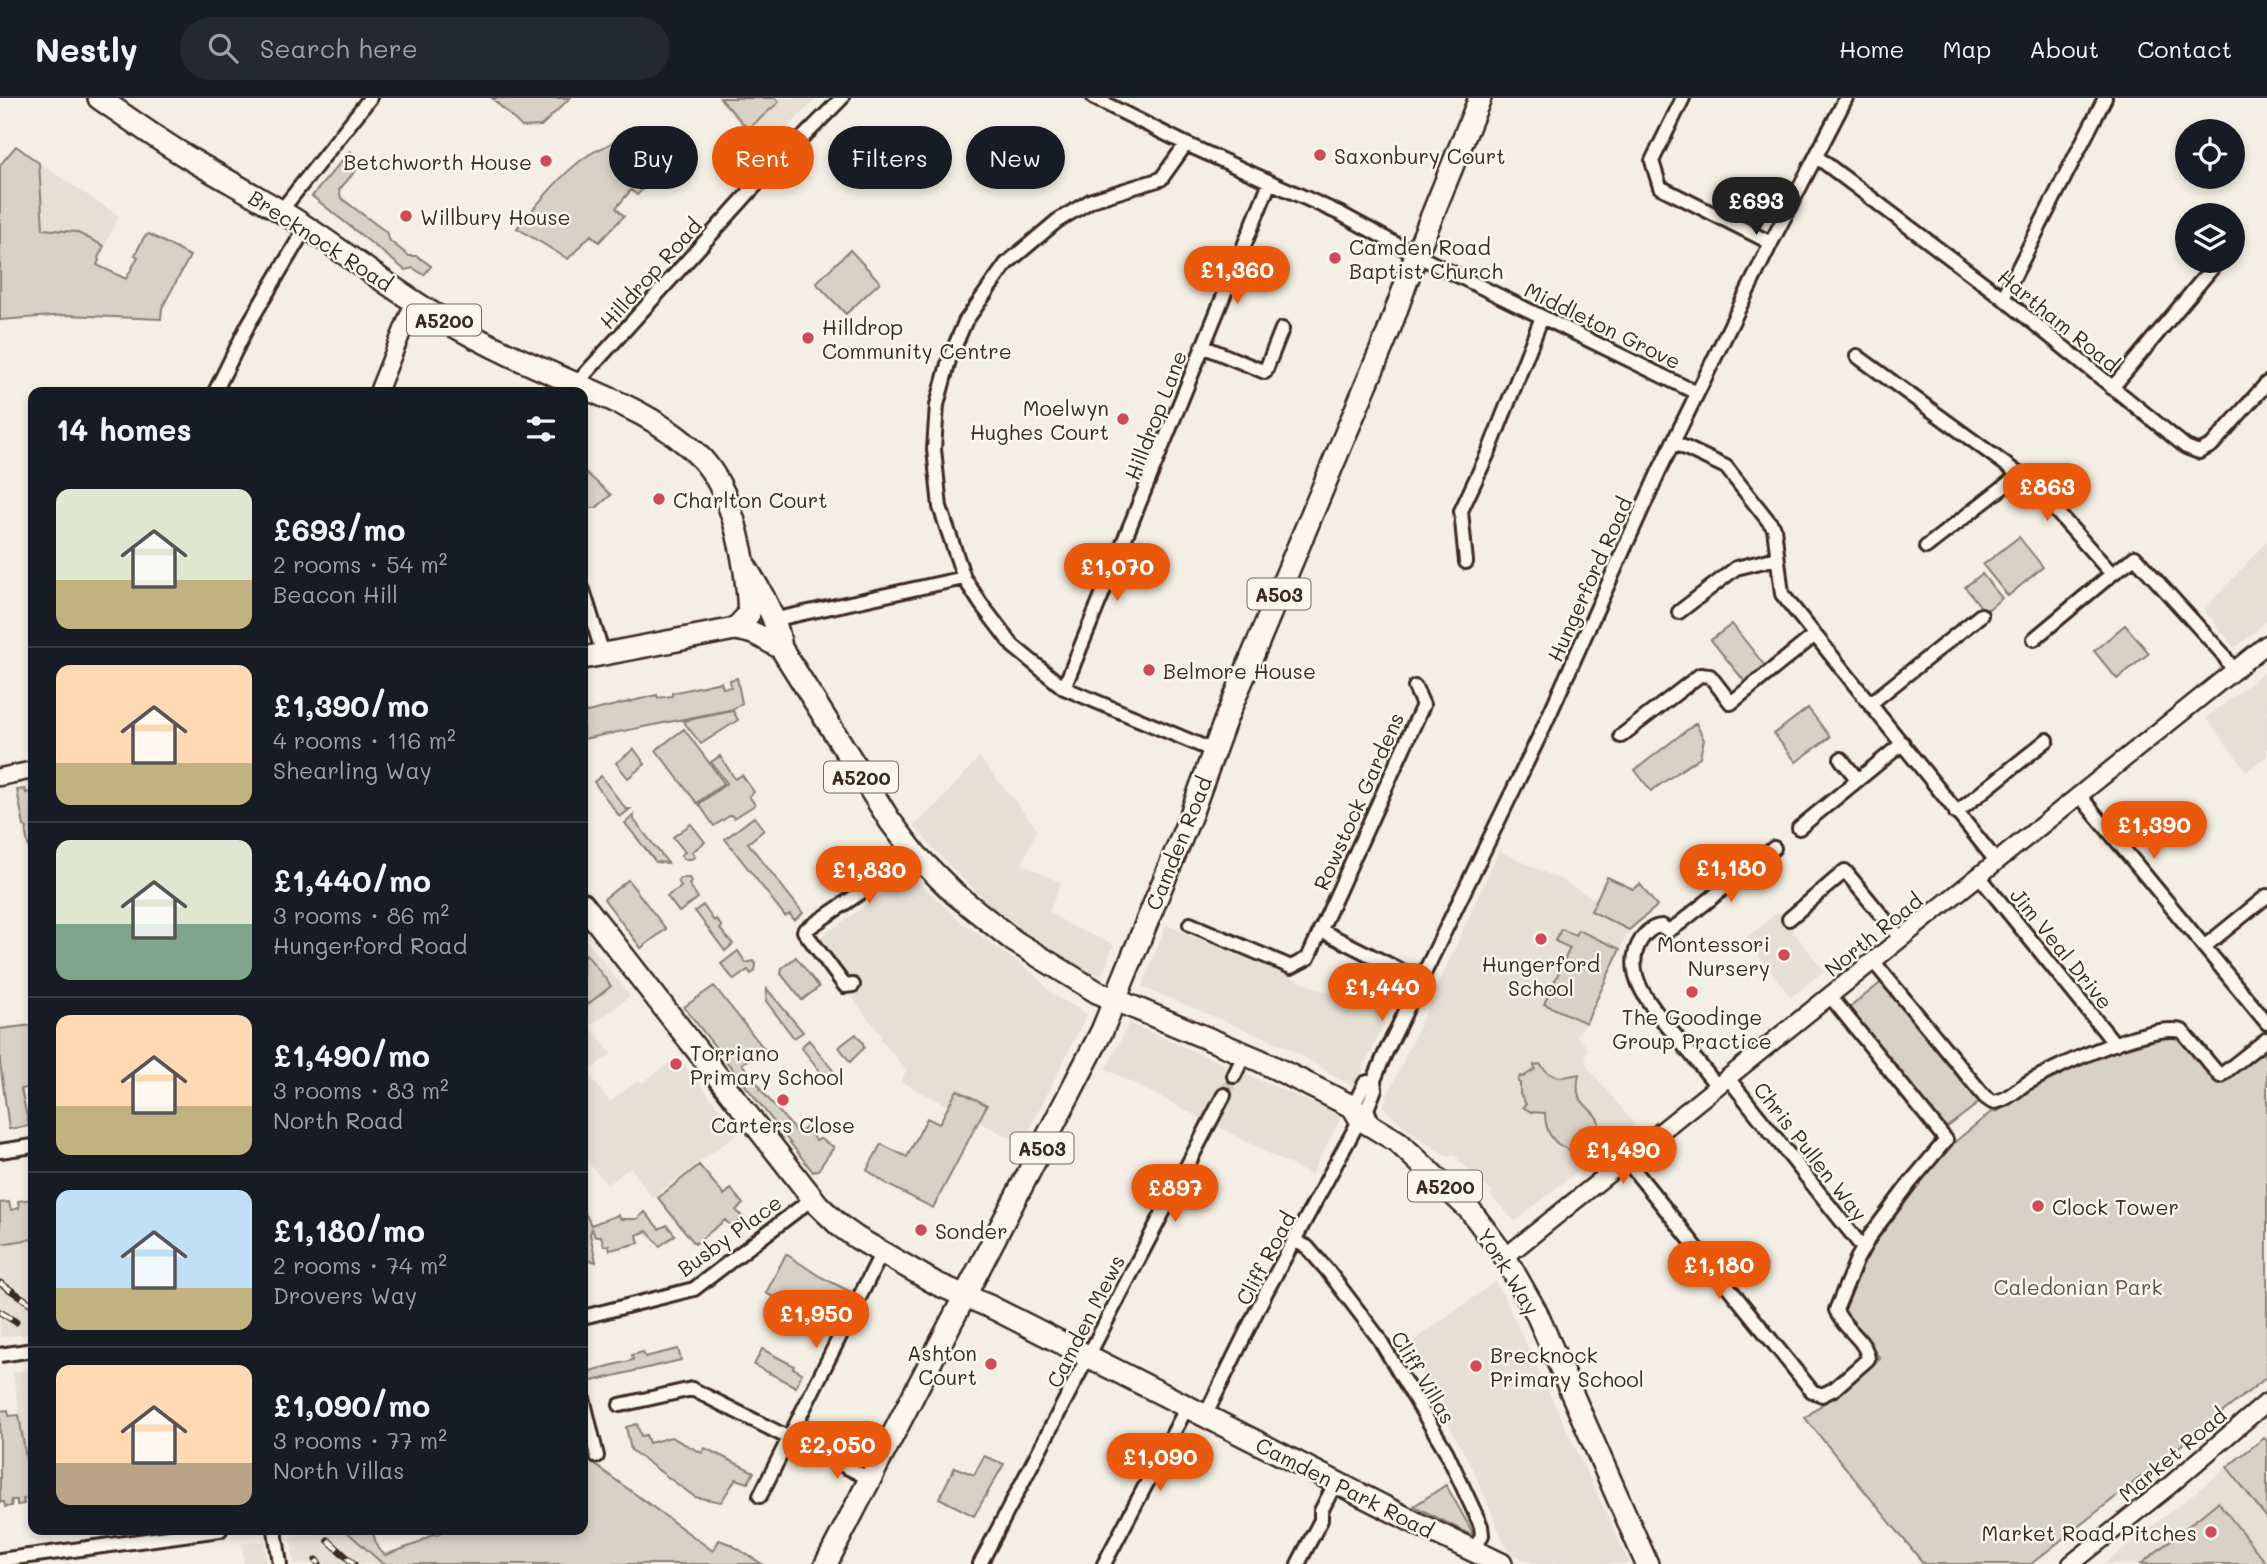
<!DOCTYPE html>
<html lang="en">
<head>
<meta charset="utf-8">
<style>
	:root { --surface:#171b24; --page:#242831; --text:#f1f3f6; --muted:#9ea1a6; --line:#363941; --accent:#ea580c }
	body { margin:0; font-family:Mali,sans-serif; background:var(--page); color:var(--text); height:100vh; display:flex; flex-direction:column; font-size:26px; white-space:nowrap }
	* { box-sizing:border-box; margin:0 }
	p { font-size:23px; color:var(--muted) }
	.icon { flex:none; width:38px; height:38px; fill:none; stroke:currentColor; stroke-width:2; stroke-linecap:round; stroke-linejoin:round }
	.map { position:relative; flex:1; overflow:hidden }
	.drawer { position:absolute; left:28px; top:289px; width:560px; height:1148px; display:flex; flex-direction:column; background:var(--surface); border-radius:14px; box-shadow:0 4px 10px #0003 }
	.drawer>* { flex:none }
	.hud { position:absolute; left:609px; top:28px; width:665px; height:63px; display:flex; gap:14px }
	.tools { position:absolute; left:2175px; top:21px; display:grid; gap:14px }
	.tools a { display:grid; place-items:center; width:70px; height:70px; border-radius:50%; background:var(--surface); box-shadow:0 4px 10px #0003; font-size:35px }
	.price { position:absolute; translate:-50% -60px; padding:0 16px; border-radius:24px; background:var(--accent); color:#fff; font-size:23px; line-height:46px; filter:drop-shadow(0 2px 4px #0008) }
	.price::after { content:''; position:absolute; left:50%; top:42px; width:21px; height:16px; margin-left:-10px; background:inherit; clip-path:polygon(0 0,100% 0,50% 100%) }
	.price.selected { background:#222; color:#fff }
	ul { padding:0; list-style:none }
	li { display:flex; align-items:center; gap:21px; height:175px; padding:0 28px }
	li+li { border-top:2px solid var(--line) }
	li span { display:grid; place-items:center; flex:none; width:196px; height:140px; border-radius:14px; color:#555 }
	li>.icon { margin-inline-start:auto }
	span .icon { width:84px; height:84px; fill:#fffc; stroke-width:1 }
	li b { font-size:30px }
	h2 { display:flex; justify-content:space-between; align-items:center; height:84px; padding:0 28px; font-size:30px }
	.chip { padding:0 24px; border-radius:32px; background:var(--surface); box-shadow:0 4px 10px #0003; font-size:24px; line-height:63px }
	.chip.selected { background:var(--accent); color:#fff }
	header { display:flex; align-items:center; gap:42px; box-sizing:border-box; height:98px; padding:0 35px; background:var(--surface); border-bottom:2px solid var(--line) }
	header strong { font-size:33px }
	nav { display:flex; gap:38px; margin-inline-start:auto; font-size:24px }
	.search { width:490px; height:63px; background:var(--page); display:flex; align-items:center; gap:18px; box-sizing:border-box; padding:0 24px; border-radius:38px; color:var(--muted); font-size:26px }
	.map>svg:first-child { display:block }
</style>
</head>
<body>
<header>
<strong>Nestly</strong>
<div class="search"><svg class="icon" aria-label="search" viewBox="0 0 24 24"><circle cx="10" cy="10" r="6"/><path d="M15 15l6 6"/></svg>Search here</div>
<nav><a>Home</a><a>Map</a><a>About</a><a>Contact</a></nav>
</header>
<div class="map">
<svg width="2267" height="1466" viewBox="0 0 2267 1466">
	<rect width="100%" height="100%" fill="#f3efe4"/>
	<filter id="ink" filterUnits="userSpaceOnUse"><feTurbulence type="fractalNoise" baseFrequency=".0143" numOctaves="2"/><feDisplacementMap in="SourceGraphic" scale="14" xChannelSelector="R" yChannelSelector="G"/><feConvolveMatrix kernelMatrix="1 2 1 2 8 2 1 2 1" color-interpolation-filters="sRGB"/></filter>
	<g filter="url(#ink)">
		<path fill="#e5dfd4" d="M717,0H817L765,52Z
			M39,65L119,118L104,148L76,134L43,131Z
			M2267,443V523L2235,550L2204,512Z
			M2267,572V657L2247,673L2206,620Z
			M979,659L1037,731L1022,766L1061,785L1049,814L1071,828L1114,847L1101,878L1089,873L1026,834L987,805L932,749L914,728L940,704Z
			M1499,753L1561,782L1596,802L1607,779L1633,791L1640,786L1657,808L1629,832L1586,925L1576,938L1588,950L1585,959L1587,968L1635,1027L1515,1123L1490,1097L1492,1094L1453,1056L1449,1059L1426,1045L1387,1014L1384,1009L1385,1003Z
			M909,778H912L960,823L1034,876L1052,896L1087,916L1022,1046L901,984L906,972L880,940L882,938L847,893L848,884L816,842Z
			M1778,814L1824,873L1791,899L1745,841Z
			M1166,827L1386,919L1355,990L1287,949L1142,889Z
			M583,838L630,898L590,928L611,956L587,974L610,1004L639,982L642,985L678,958L738,1035L652,1100L631,1069L607,1087L583,1058Z
			M1129,925L1342,1018L1311,1077L1106,971Z
			M33,1141V1235L0,1240V1146Z
			M1495,1184L1502,1195L1630,1466H1535L1508,1454L1474,1373L1426,1285L1403,1250Z
			M33,1271V1361L26,1362L13,1274Z
			M2267,1338V1466H2104Z
			M338,1433L349,1436L383,1466H294L291,1439Z
			M265,1443L267,1466H244L242,1446Z"/>
		<path fill="#d8d1c6" stroke="#8a7e72" stroke-width="2" d="M492,0H570L541,28L522,29Z
			M720,0H775L779,4L748,31Z
			M628,34L672,78L662,88L652,82L637,97L631,92L616,110L624,118L599,144L591,137L568,161L517,130C539,105 561,75 590,56C604,48 614,46 628,34Z
			M16,48L39,65L43,131L76,134L104,148L98,160L99,162L97,167L126,181L138,159L135,157L144,139L149,136L190,158L162,210L161,221L66,217L0,222V67Z
			M350,53L363,64L339,92L341,100L386,134L390,143L409,158H417L431,168L424,177L413,170L405,172L312,98Z
			M850,152L880,184L846,216L816,185Z
			M583,372L611,397L596,410H583Z
			M2019,439L2043,469L2008,498L1983,467Z
			M1982,476L2002,500L1985,514L1965,489Z
			M1732,526L1765,568L1745,584L1711,542Z
			M2125,527L2149,555L2117,581L2094,553Z
			M737,580L742,605L734,611L583,641V615L657,597L658,600L672,598V595L721,584L723,590L731,589L730,582Z
			M1808,610L1830,639L1796,664L1774,636Z
			M733,613L738,622L701,646L683,623Z
			M1696,625L1704,642L1700,659L1651,693L1635,672Z
			M684,631L724,685L697,705L656,652Z
			M634,651L645,666L628,680L616,665Z
			M720,658L735,681L742,677L754,694L749,698L755,707L734,720L731,717L714,728L699,706L727,685L711,664Z
			M601,678L626,711H630L620,719L594,684Z
			M25,691L26,695L33,693L31,761L26,736L27,730L24,728L17,692Z
			M634,717V722L668,765L656,764L625,725Z
			M754,719L764,732L748,745L803,815L794,822L790,816L785,818L725,741Z
			M691,726L705,744L692,754L695,759L691,761H684L681,757L685,754L673,739Z
			M1607,779L1633,791L1640,786L1657,808L1629,832L1591,813Z
			M682,780H689L692,784L689,786L698,800L679,814L667,798L681,789L678,782Z
			M628,782L666,831L641,850L604,801Z
			M703,807L714,823L716,821L722,829L720,831L733,846L725,853L695,813Z
			M1561,831L1575,837L1578,832L1620,851L1586,925L1544,906L1570,850L1555,843Z
			M738,853L746,865L753,863L756,866L755,873L751,876L748,872L734,882L721,866Z
			M586,856L611,888L583,910V859Z
			M796,859L819,889L802,902L781,876L782,870Z
			M1883,883L1980,1004L1946,1030L1849,910Z
			M714,888L769,957L761,962L755,956L742,966L761,990L760,991L798,1036L806,1030L816,1043L820,1041L834,1049L818,1072L813,1074L684,909Z
			M767,891L803,934L794,940L766,903Z
			M33,927V989L21,991L29,1028L9,1031L0,965V931Z
			M856,936L863,945L864,950L850,964L839,949Z
			M2175,937L2180,938L2219,985L2260,952L2267,961V1279L2031,1466H1924L1805,1320L1880,1260L1844,1216V1204L1862,1162L1882,1130L1893,1113L1931,1069L1956,1043L1990,1015L1998,1013L2034,988L2103,956Z
			M809,942L835,975L827,982L801,949Z
			M1540,966C1551,982 1562,980 1579,976C1578,983 1576,991 1579,998C1582,1005 1588,1009 1593,1015C1609,1030 1590,1045 1576,1052C1555,1051 1545,1035 1545,1015L1531,1014L1523,1009L1526,1006L1520,996V985L1518,984L1520,978L1523,979L1535,971L1534,967Z
			M957,992L987,1007L933,1110L890,1088L867,1072L881,1046L907,1059L927,1020L939,1026Z
			M699,1067L724,1097L731,1091L743,1106L736,1112L743,1120L732,1129L725,1122L695,1146L658,1100Z
			M33,1101V1141L0,1146V1105L9,1104L11,1112L19,1110L18,1103Z
			M583,1111L591,1127L618,1117L621,1121H637L645,1114L659,1131L667,1127L675,1137L660,1148L647,1133L637,1137L639,1145L610,1152L609,1147L604,1148L601,1138L595,1139L592,1131L590,1136L596,1164L583,1160Z
			M786,1156L819,1178L853,1195L848,1203L837,1198L832,1207L828,1205L819,1223L766,1195Z
			M678,1251L681,1262L588,1284L586,1274L633,1262L632,1257L643,1254L645,1259Z
			M762,1251L794,1268L793,1270L802,1275L796,1289L754,1267Z
			M8,1312L9,1318L19,1317L26,1361H33V1405H30L29,1400L23,1401L24,1406L17,1407V1402H11L12,1408L5,1409L4,1404H0V1313Z
			M637,1326L641,1338L646,1337L649,1345L671,1339L702,1355L705,1350L754,1374L748,1385L736,1381L721,1404L695,1399L631,1352L626,1329Z
			M2264,1340L2267,1343V1420L2227,1369Z
			M583,1358L713,1453L719,1442L730,1446L762,1466H383L345,1432H372L378,1451L385,1457L416,1446L433,1436L438,1437L442,1432H583Z
			M984,1358L1004,1366L974,1418L939,1400L955,1369L974,1377Z
			M1446,1387L1473,1435L1469,1436L1414,1408Z
			M2218,1404L2267,1466H2141Z"/>
		<g fill="none" stroke-linecap="round" stroke-linejoin="round">
			<path stroke="#cec8bc" stroke-width="12" stroke-dasharray="12 6" stroke-linecap="butt" d="M1224,997L1234,978"/>
			<defs>
				<path id="minor" d="M1094,0L1186,46L1341,116L1416,157L1697,295
					M1683,0L1652,63L1660,89L1771,145
					M1186,46L1161,81L1092,102L1057,123L1006,166L965,224L949,262L937,307L934,351L940,409L964,480L981,506L1013,548L1064,590L1214,653
					M1817,59L2003,200L2186,349L2199,354L2212,347L2267,285
					M280,114L370,0
					M2003,200L2105,0
					M1202,248L1265,274L1282,231
					M1857,258L2031,385L2112,476L2135,459L2222,555L2234,573
					M576,286L754,89L842,0
					M2112,290L2218,163
					M215,294L248,227L306,129
					M1673,344L1726,369L1774,430L1782,496L1997,764
					M1926,449L2020,376
					M1466,464L1461,413L1489,353L1542,219
					M583,492L603,556
					M1679,514L1736,470L1777,460
					M772,522L964,480
					M2034,541L2112,476
					M1064,590L1270,84
					M1871,605L1981,517
					M1621,638L1700,577L1710,578L1731,605L1815,537
					M1841,661L1858,682
					M2079,697L2267,925
					M1956,715L2047,642
					M1799,730L1903,645
					M1979,778L2115,946
					M1789,821L1845,773L1901,841
					M1190,826L1291,869L1308,860L1423,607L1415,589
					M1320,832L1420,882
					M2204,849L2267,798
					M1873,863L1985,999L1992,1004C2007,1004 2017,990 2029,984C2060,967 2149,925 2182,933L2220,978L2267,941
					M853,887L845,888L804,833L916,757
					M1234,978L1244,957
					M1728,980L1863,1150
					M1717,988C1705,973 1692,957 1679,942C1659,917 1618,878 1641,842C1645,835 1653,828 1662,828L1668,833L1679,826L1774,750
					M1353,1009L1365,985L1374,982
					M1373,1026L1367,1011L1375,991L1374,982L1384,958L1541,635L1660,371L1771,145L1846,0
					M0,1053L33,1048
					M1626,1062L1812,1293L1822,1297L1834,1291L1868,1261C1867,1242 1842,1230 1836,1212L1857,1161L1870,1138L1909,1086L1946,1042L1830,898
					M1295,1143L1307,1149L1327,1172L1378,1239L1446,1353L1481,1428L1482,1437L1474,1454
					M583,1219L694,1191L813,1100
					M583,1300L597,1358
					M620,1307L692,1291L870,1381
					M1205,1318L1265,1196L1360,1021
					M760,1398L882,1154
					M275,1432L280,1466
					M0,1462L220,1432
					M980,1466L1224,997
					M1104,1466L1187,1309
					M1298,1466L1321,1422V1413L1336,1384"/>
				<path id="tertiary" d="M378,294L414,204
					M0,679L33,672
					M1505,1159L2267,546
					M2071,1466L2169,1388L2267,1304"/>
				<path id="primary" d="M99,0C128,20 157,41 187,59C227,83 268,104 306,129C353,160 398,196 447,224C488,248 532,267 576,286C621,305 668,325 702,361C735,397 747,469 749,516L735,531
					M745,468C760,492 778,522 781,550L890,723L916,757L955,796L1014,843L1097,894L1259,962L1353,1009L1360,1021L1398,1044L1470,1112L1505,1159L1536,1214L1647,1466
					M583,560L735,531C758,534 762,540 781,550
					M583,806L818,1107L840,1128L857,1140L937,1186L991,1209L1418,1426L1501,1466"/>
				<path id="trunk" d="M826,1466L1102,933L1190,719L1225,623L1388,235L1416,157L1480,0"/>
			</defs>
			<use href="#minor" stroke="#3b2a1e" stroke-width="18"/>
			<use href="#tertiary" stroke="#3b2a1e" stroke-width="21"/>
			<use href="#primary" stroke="#3b2a1e" stroke-width="26"/>
			<use href="#trunk" stroke="#3b2a1e" stroke-width="26"/>
			<use href="#minor" stroke="#fbf7ec" stroke-width="12"/>
			<use href="#tertiary" stroke="#fbf7ec" stroke-width="16"/>
			<use href="#primary" stroke="#fbf7ec" stroke-width="21"/>
			<use href="#trunk" stroke="#fbf7ec" stroke-width="21"/>
			<defs>
				<path id="rail" d="M0,1185L33,1207
					M0,1214L16,1224
					M328,1442L354,1466
					M316,1462L319,1466"/>
			</defs>
			<use href="#rail" stroke="#3b2a1e" stroke-width="7"/>
			<use href="#rail" stroke="#fbf7ec" stroke-width="4.5" stroke-dasharray="13" stroke-linecap="butt"/>
			<defs>
				<path id="minor-bridge" d="M0,1257L33,1252"/>
			</defs>
			<use href="#minor-bridge" stroke="#3b2a1e" stroke-width="18" stroke-linecap="butt"/>
			<use href="#minor-bridge" stroke="#fbf7ec" stroke-width="12"/>
		</g>
	</g>
	<g fill="#d1495b" stroke="#fbf7ec" stroke-width="2.5">
		<circle cx="1320" cy="57" r="7"/>
		<circle cx="546" cy="63" r="7"/>
		<circle cx="406" cy="118" r="7"/>
		<circle cx="1335" cy="160" r="7"/>
		<circle cx="808" cy="240" r="7"/>
		<circle cx="1123" cy="321" r="7"/>
		<circle cx="659" cy="401" r="7"/>
		<circle cx="1149" cy="572" r="7"/>
		<circle cx="1541" cy="841" r="7"/>
		<circle cx="1784" cy="857" r="7"/>
		<circle cx="1692" cy="894" r="7"/>
		<circle cx="676" cy="966" r="7"/>
		<circle cx="783" cy="1002" r="7"/>
		<circle cx="2038" cy="1108" r="7"/>
		<circle cx="921" cy="1132" r="7"/>
		<circle cx="991" cy="1266" r="7"/>
		<circle cx="1476" cy="1268" r="7"/>
		<circle cx="2211" cy="1434" r="7"/>
	</g>
	<g text-anchor="middle" dominant-baseline="central" stroke-width="5" stroke-linejoin="round" paint-order="stroke">
		<g fill="#fbf7ec" stroke="#75685c" stroke-width="2">
			<rect x="407" y="206.5" width="74" height="31" rx="5"/>
			<rect x="1247.5" y="480.5" width="63" height="31" rx="5"/>
			<rect x="824" y="663.5" width="74" height="31" rx="5"/>
			<rect x="1010.5" y="1034.5" width="63" height="31" rx="5"/>
			<rect x="1408" y="1072.5" width="74" height="31" rx="5"/>
		</g>
		<g font-size="19" font-weight="bold" fill="#3b2a1e">
			<text x="444" y="222">A5200</text>
			<text x="1279" y="496">A503</text>
			<text x="861" y="679">A5200</text>
			<text x="1042" y="1050">A503</text>
			<text x="1445" y="1088">A5200</text>
		</g>
		<g font-size="21" fill="#3b2a1e" stroke="#fbf7ec" text-anchor="start">
			<text x="1334" y="57">Saxonbury Court</text>
			<text x="532" y="63" text-anchor="end">Betchworth House</text>
			<text x="420" y="118">Willbury House</text>
			<text x="1349" y="148">Camden Road<tspan x="1349" dy="24">Baptist Church</tspan></text>
			<text x="822" y="228">Hilldrop<tspan x="822" dy="24">Community Centre</tspan></text>
			<text x="1109" y="309" text-anchor="end">Moelwyn<tspan x="1109" dy="24">Hughes Court</tspan></text>
			<text x="673" y="401">Charlton Court</text>
			<text x="1163" y="572">Belmore House</text>
			<text x="1770" y="845" text-anchor="end">Montessori<tspan x="1770" dy="24">Nursery</tspan></text>
			<text x="1541" y="865" text-anchor="middle">Hungerford<tspan x="1541" dy="24">School</tspan></text>
			<text x="1692" y="918" text-anchor="middle">The Goodinge<tspan x="1692" dy="24">Group Practice</tspan></text>
			<text x="690" y="954">Torriano<tspan x="690" dy="24">Primary School</tspan></text>
			<text x="783" y="1026" text-anchor="middle">Carters Close</text>
			<text x="2052" y="1108">Clock Tower</text>
			<text x="935" y="1132">Sonder</text>
			<text x="977" y="1254" text-anchor="end">Ashton<tspan x="977" dy="24">Court</tspan></text>
			<text x="1490" y="1256">Brecknock<tspan x="1490" dy="24">Primary School</tspan></text>
			<text x="2197" y="1434" text-anchor="end">Market Road Pitches</text>
		</g>
		<g font-size="21" fill="#3b2a1e" stroke="#fbf7ec">
			<text transform="translate(321 142) rotate(33)">Brecknock Road</text>
			<text transform="translate(650 175) rotate(-48)">Hilldrop Road</text>
			<text transform="translate(2059 222) rotate(39)">Hartham Road</text>
			<text transform="translate(1603 227) rotate(26)">Middleton Grove</text>
			<text transform="translate(1155 317) rotate(-69)">Hilldrop Lane</text>
			<text transform="translate(1589 481) rotate(-66)">Hungerford Road</text>
			<text transform="translate(1358 703) rotate(-66)">Rowstock Gardens</text>
			<text transform="translate(1178 745) rotate(-68)">Camden Road</text>
			<text transform="translate(1873 836) rotate(-39)">North Road</text>
			<text transform="translate(2062 850) rotate(51)">Jim Veal Drive</text>
			<text transform="translate(1811 1053) rotate(52)">Chris Pullen Way</text>
			<text transform="translate(729 1137) rotate(-36)">Busby Place</text>
			<text transform="translate(1265 1160) rotate(-62)">Cliff Road</text>
			<text transform="translate(1509 1173) rotate(58)">York Way</text>
			<text transform="translate(1085 1223) rotate(-63)">Camden Mews</text>
			<text transform="translate(1424 1279) rotate(59)">Cliff Villas</text>
			<text transform="translate(2172 1356) rotate(-40)">Market Road</text>
			<text transform="translate(1345 1389) rotate(27)">Camden Park Road</text>
		</g>
		<g font-size="21" fill="#625448" stroke="#fbf7ec">
			<text x="2078" y="1188">Caledonian Park</text>
		</g>
	</g>
</svg>
<div class="tools">
<a><svg class="icon" aria-label="locate" viewBox="0 0 24 24"><circle cx="12" cy="12" r="6"/><path d="M12 2v4M12 18v4M2 12h4M18 12h4"/></svg></a>
<a><svg class="icon" aria-label="layers" viewBox="0 0 24 24"><path d="M12 4l9 5-9 5-9-5zM3 14l9 5 9-5"/></svg></a>
</div>
<b class="price selected" style="left:1756px;top:139px">£693</b>
<b class="price" style="left:1237px;top:208px">£1,360</b>
<b class="price" style="left:2047px;top:425px">£863</b>
<b class="price" style="left:1117px;top:505px">£1,070</b>
<b class="price" style="left:2154px;top:763px">£1,390</b>
<b class="price" style="left:1731px;top:806px">£1,180</b>
<b class="price" style="left:869px;top:808px">£1,830</b>
<b class="price" style="left:1382px;top:925px">£1,440</b>
<b class="price" style="left:1623px;top:1088px">£1,490</b>
<b class="price" style="left:1175px;top:1126px">£897</b>
<b class="price" style="left:1719px;top:1203px">£1,180</b>
<b class="price" style="left:816px;top:1252px">£1,950</b>
<b class="price" style="left:837px;top:1383px">£2,050</b>
<b class="price" style="left:1160px;top:1395px">£1,090</b>
<div class="hud">
<a class="chip">Buy</a>
<a class="chip selected">Rent</a>
<a class="chip">Filters</a>
<a class="chip">New</a>
</div>
<section class="drawer">
<h2>14 homes<svg class="icon" aria-label="filters" viewBox="0 0 24 24"><path d="M4 7h16M4 17h16"/><circle cx="9" cy="7" r="2"/><circle cx="15" cy="17" r="2"/></svg></h2>
<ul>
<li><span style="background:linear-gradient(#dfe7d0 65%,#c2b280 0)"><svg class="icon" aria-label="home" viewBox="0 0 24 24"><path d="M3 11l9-7 9 7M6 9v11h12V9"/></svg></span><div><b>£693/mo</b><p>2 rooms · 54 m²</p><p>Beacon Hill</p></div></li>
<li><span style="background:linear-gradient(#ffd9b3 70%,#c2b280 0)"><svg class="icon" aria-label="home" viewBox="0 0 24 24"><path d="M3 11l9-7 9 7M6 9v11h12V9"/></svg></span><div><b>£1,390/mo</b><p>4 rooms · 116 m²</p><p>Shearling Way</p></div></li>
<li><span style="background:linear-gradient(#dfe7d0 60%,#7fa58c 0)"><svg class="icon" aria-label="home" viewBox="0 0 24 24"><path d="M3 11l9-7 9 7M6 9v11h12V9"/></svg></span><div><b>£1,440/mo</b><p>3 rooms · 86 m²</p><p>Hungerford Road</p></div></li>
<li><span style="background:linear-gradient(#ffd9b3 65%,#c2b280 0)"><svg class="icon" aria-label="home" viewBox="0 0 24 24"><path d="M3 11l9-7 9 7M6 9v11h12V9"/></svg></span><div><b>£1,490/mo</b><p>3 rooms · 83 m²</p><p>North Road</p></div></li>
<li><span style="background:linear-gradient(#bfe0f5 70%,#c2b280 0)"><svg class="icon" aria-label="home" viewBox="0 0 24 24"><path d="M3 11l9-7 9 7M6 9v11h12V9"/></svg></span><div><b>£1,180/mo</b><p>2 rooms · 74 m²</p><p>Drovers Way</p></div></li>
<li><span style="background:linear-gradient(#ffd9b3 70%,#b9a48a 0)"><svg class="icon" aria-label="home" viewBox="0 0 24 24"><path d="M3 11l9-7 9 7M6 9v11h12V9"/></svg></span><div><b>£1,090/mo</b><p>3 rooms · 77 m²</p><p>North Villas</p></div></li>
</ul>
</section>
</div>
</body>
</html>
